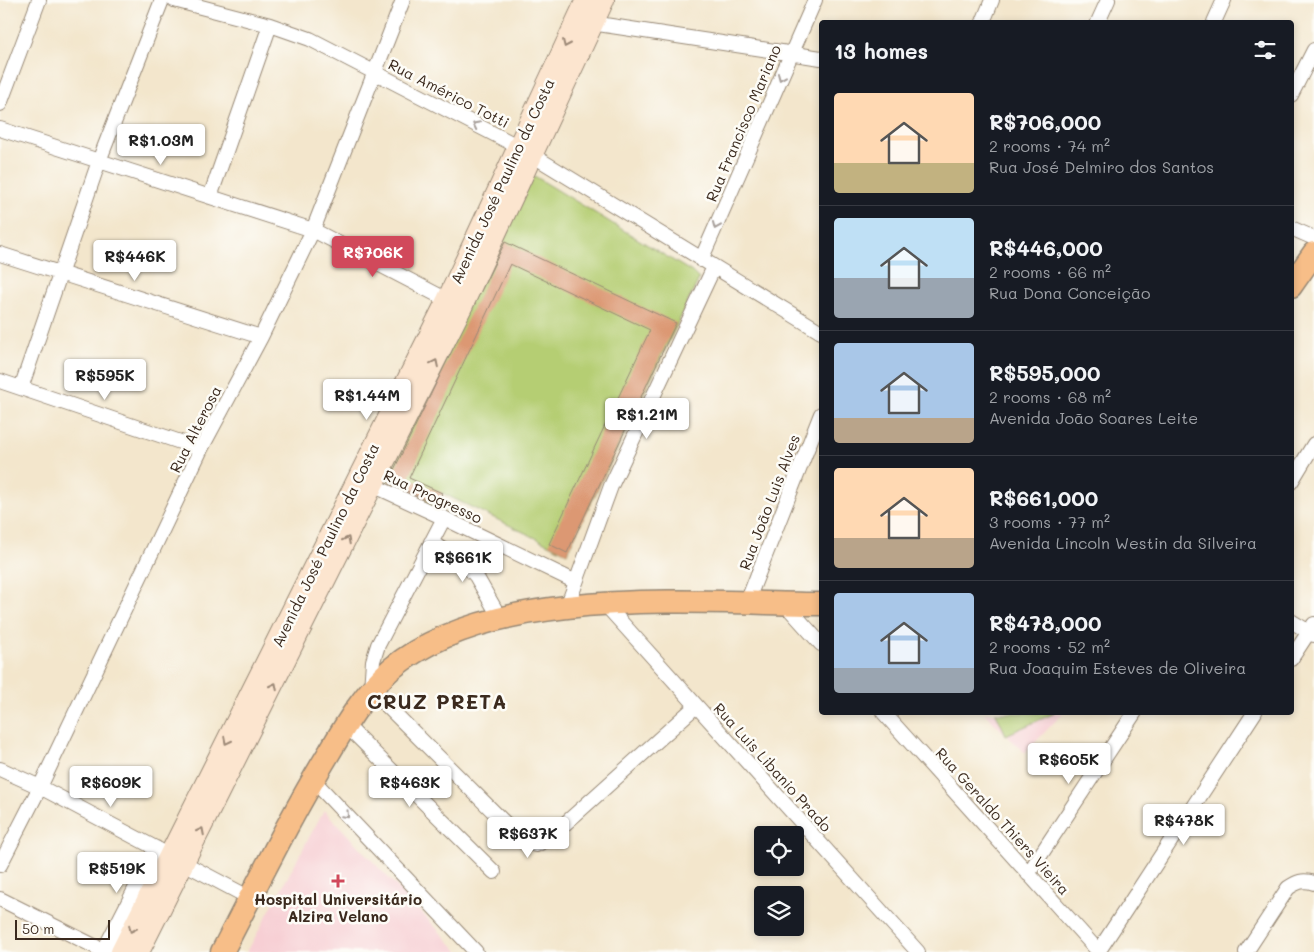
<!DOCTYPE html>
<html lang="en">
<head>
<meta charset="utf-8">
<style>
	:root { --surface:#171b24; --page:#242831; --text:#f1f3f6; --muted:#9ea1a6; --line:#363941; --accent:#d1495b }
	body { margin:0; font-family:Mali,sans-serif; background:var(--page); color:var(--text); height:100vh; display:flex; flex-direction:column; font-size:19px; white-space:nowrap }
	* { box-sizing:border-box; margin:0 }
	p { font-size:16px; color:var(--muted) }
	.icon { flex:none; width:28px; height:28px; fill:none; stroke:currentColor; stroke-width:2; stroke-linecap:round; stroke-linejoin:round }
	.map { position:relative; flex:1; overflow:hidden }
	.sheet { position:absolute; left:819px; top:20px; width:475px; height:695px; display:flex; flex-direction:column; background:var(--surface); border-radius:5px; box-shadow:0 2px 8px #0003 }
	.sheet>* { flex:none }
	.buttons { position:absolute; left:754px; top:826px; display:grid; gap:10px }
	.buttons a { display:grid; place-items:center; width:50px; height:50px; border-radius:5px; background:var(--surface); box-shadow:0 2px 8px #0003; font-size:25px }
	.scale { position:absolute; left:15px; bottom:12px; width:95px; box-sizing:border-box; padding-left:5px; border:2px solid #3b2a1e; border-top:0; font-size:14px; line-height:18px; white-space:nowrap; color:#3b2a1e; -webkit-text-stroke:4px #fdfcf7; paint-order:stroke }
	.price { position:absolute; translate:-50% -42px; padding:0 11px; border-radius:5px; background:#fff; color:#222; font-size:16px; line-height:32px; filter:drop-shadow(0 1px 2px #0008) }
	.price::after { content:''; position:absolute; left:50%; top:30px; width:15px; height:11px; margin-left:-8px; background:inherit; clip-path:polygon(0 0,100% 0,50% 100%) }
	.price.on { background:var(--accent); color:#fff }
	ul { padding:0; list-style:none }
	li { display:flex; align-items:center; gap:15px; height:125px; padding:0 15px }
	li+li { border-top:1px solid var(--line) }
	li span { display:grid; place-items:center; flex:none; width:140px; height:100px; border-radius:5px; color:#555 }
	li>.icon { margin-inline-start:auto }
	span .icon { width:60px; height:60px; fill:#fffc; stroke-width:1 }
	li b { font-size:21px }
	h2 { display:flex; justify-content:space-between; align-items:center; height:60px; padding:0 15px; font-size:21px }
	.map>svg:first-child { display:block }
</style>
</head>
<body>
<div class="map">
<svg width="1314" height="952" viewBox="0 0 1314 952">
	<rect width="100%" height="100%" fill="#fdfcf7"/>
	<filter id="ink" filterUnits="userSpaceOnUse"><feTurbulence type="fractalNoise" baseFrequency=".02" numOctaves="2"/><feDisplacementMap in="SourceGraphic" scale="10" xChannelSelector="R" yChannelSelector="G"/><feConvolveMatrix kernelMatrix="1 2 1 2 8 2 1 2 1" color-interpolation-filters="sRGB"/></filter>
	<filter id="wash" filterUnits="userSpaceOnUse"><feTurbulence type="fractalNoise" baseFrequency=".0096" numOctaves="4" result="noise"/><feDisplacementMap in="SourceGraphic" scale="20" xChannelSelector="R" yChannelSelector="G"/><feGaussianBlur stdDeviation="1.12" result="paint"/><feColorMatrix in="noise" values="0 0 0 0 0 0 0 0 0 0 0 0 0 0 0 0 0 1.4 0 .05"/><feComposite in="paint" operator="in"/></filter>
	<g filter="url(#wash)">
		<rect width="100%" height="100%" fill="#f3e6cc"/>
		<path fill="#f7cfd4" d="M984,713H1063L1025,753Z
			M324,810L459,952H247Z"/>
		<path fill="#b5ce73" stroke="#787c48" d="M536,177L692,272L699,279L567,553L442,493L434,510L381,485L528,181Z
			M996,713H995H1055L1006,735Z"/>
		<g id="blocks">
			<path fill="#dc9873" d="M505,242L676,323L567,553L549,544L650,330L510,264L409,478L442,493L437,505L388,482Z"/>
		</g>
	</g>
	<g filter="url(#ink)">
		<use href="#blocks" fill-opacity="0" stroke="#978875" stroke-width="1"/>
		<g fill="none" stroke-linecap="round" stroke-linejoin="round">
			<defs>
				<path id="minor" d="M174,0L270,25L310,39L519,147L821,332
					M585,22L821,58
					M983,22L992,0
					M1098,22L1108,0
					M1214,22L1224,0
					M1291,95L1314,50
					M0,104L39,0
					M0,129L313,230L455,304
					M210,197L270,25
					M1291,228L1314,238
					M0,254L261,337
					M701,260L815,0
					M0,381L201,449
					M21,388L99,161L162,0
					M366,482L444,518L576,582
					M1291,482L1314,444
					M444,518L378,645L373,661L371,690L524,842L536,845L548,839L696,706
					M431,542L467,566L476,576L500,618
					M747,602L821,414
					M604,603L918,952
					M785,604L821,644
					M567,607L611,486L714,267
					M1291,621L1314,635
					M1291,659L1314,624
					M883,712L1099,952
					M346,725L494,872
					M0,769L40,787L250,898
					M313,780L476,952
					M0,865L40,787L201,449L261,337L313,230L403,0
					M1028,874L1135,712
					M0,899L106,952
					M103,952L156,848
					M1098,952L1255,712
					M1246,952L1288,888C1297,882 1303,879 1314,883"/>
				<path id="secondary" d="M121,952L447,300L586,0
					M139,952L462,307L604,0"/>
				<path id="primary" d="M1291,286L1314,253
					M222,952C257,885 290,817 329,753C346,724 365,692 391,669C492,584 696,603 821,604"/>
			</defs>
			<use href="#minor" stroke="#978875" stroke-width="16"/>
			<use href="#secondary" stroke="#978875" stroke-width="22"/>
			<use href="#primary" stroke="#978875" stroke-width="25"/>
			<use href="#minor" stroke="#fff" stroke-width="14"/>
			<use href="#secondary" stroke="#fce5cf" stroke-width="20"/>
			<use href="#primary" stroke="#f7be88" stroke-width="22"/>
		</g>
		<defs><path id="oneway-chevron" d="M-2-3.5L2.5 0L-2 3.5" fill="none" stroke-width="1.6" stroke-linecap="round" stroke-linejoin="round" transform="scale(1.25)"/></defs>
		<g stroke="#9c8876">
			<use href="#oneway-chevron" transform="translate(566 44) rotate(114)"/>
			<use href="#oneway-chevron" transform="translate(435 363) rotate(-64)"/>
			<use href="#oneway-chevron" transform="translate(347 540) rotate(-63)"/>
			<use href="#oneway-chevron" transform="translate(274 686) rotate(-63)"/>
			<use href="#oneway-chevron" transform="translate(227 741) rotate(117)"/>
			<use href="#oneway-chevron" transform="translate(201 831) rotate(-63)"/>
			<use href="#oneway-chevron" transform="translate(132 929) rotate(116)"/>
		</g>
		<g stroke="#a79f9a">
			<use href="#oneway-chevron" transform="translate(781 77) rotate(113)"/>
			<use href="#oneway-chevron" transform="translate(476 125) rotate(-153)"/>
			<use href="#oneway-chevron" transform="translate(716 226) rotate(113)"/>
			<use href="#oneway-chevron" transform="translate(346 815) rotate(47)"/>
		</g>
	</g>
	<path fill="#d1495b" stroke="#fdfcf7" stroke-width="2" d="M335.5 873.5h5v5h5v5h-5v5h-5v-5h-5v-5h5z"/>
	<g text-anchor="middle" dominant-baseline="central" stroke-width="5" stroke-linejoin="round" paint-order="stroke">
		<g font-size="15" fill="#3b2a1e" stroke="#fdfcf7">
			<text transform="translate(449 93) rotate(27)">Rua Américo Totti</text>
			<text transform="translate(743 123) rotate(-67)">Rua Francisco Mariano</text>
			<text transform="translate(502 181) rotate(-65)">Avenida José Paulino da Costa</text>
			<text transform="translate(195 429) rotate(-63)">Rua Alterosa</text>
			<text transform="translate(433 496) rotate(25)">Rua Progresso</text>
			<text transform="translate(769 502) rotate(-69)">Rua João Luis Alves</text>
			<text transform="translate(325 545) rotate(-64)">Avenida José Paulino da Costa</text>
			<text transform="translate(773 767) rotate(48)">Rua Luis Libanio Prado</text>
			<text transform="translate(1003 821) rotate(48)">Rua Geraldo Thiers Vieira</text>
		</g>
		<g font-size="15" font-weight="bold" fill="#3b2a1e" stroke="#fdfcf7">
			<text x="338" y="899">Hospital Universitário<tspan x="338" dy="17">Alzira Velano</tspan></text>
		</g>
		<g font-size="20" font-weight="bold" letter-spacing="1" fill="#3b2a1e" stroke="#fdfcf7">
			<text x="437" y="701">CRUZ PRETA</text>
		</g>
	</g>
</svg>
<div class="buttons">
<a><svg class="icon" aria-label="locate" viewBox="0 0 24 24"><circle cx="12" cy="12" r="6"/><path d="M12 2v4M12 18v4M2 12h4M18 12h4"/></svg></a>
<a><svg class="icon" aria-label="layers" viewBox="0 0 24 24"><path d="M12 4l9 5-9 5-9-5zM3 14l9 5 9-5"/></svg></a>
</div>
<div class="scale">50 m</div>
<b class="price" style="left:161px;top:166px">R$1.03M</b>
<b class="price on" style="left:373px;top:278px">R$706K</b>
<b class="price" style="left:135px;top:282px">R$446K</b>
<b class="price" style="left:105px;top:401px">R$595K</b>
<b class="price" style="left:367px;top:421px">R$1.44M</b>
<b class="price" style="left:647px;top:440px">R$1.21M</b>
<b class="price" style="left:463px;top:583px">R$661K</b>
<b class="price" style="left:1069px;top:785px">R$605K</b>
<b class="price" style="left:111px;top:808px">R$609K</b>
<b class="price" style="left:410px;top:808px">R$463K</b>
<b class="price" style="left:1184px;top:846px">R$478K</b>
<b class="price" style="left:528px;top:859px">R$637K</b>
<b class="price" style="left:117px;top:894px">R$519K</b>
<section class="sheet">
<h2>13 homes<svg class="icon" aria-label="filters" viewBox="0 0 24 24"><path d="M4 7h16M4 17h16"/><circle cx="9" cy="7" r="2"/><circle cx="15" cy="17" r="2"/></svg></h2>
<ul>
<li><span style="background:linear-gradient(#ffd9b3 70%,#c2b280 0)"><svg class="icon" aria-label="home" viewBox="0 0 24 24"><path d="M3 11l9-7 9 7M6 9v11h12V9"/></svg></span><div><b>R$706,000</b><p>2 rooms · 74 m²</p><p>Rua José Delmiro dos Santos</p></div></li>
<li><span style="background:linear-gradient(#bfe0f5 60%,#9aa5b1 0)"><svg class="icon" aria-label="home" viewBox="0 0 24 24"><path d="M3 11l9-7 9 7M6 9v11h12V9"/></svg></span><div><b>R$446,000</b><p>2 rooms · 66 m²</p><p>Rua Dona Conceição</p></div></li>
<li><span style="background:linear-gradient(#a9c7e8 75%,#b9a48a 0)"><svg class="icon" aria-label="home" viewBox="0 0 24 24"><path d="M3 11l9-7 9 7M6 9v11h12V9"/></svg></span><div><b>R$595,000</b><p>2 rooms · 68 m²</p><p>Avenida João Soares Leite</p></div></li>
<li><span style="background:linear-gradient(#ffd9b3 70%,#b9a48a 0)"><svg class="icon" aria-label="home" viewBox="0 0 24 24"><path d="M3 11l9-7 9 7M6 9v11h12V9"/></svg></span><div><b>R$661,000</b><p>3 rooms · 77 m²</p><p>Avenida Lincoln Westin da Silveira</p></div></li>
<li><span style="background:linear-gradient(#a9c7e8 75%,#9aa5b1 0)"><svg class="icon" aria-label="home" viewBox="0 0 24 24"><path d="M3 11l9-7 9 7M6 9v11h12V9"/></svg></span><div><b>R$478,000</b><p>2 rooms · 52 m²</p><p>Rua Joaquim Esteves de Oliveira</p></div></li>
</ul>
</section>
</div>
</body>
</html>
